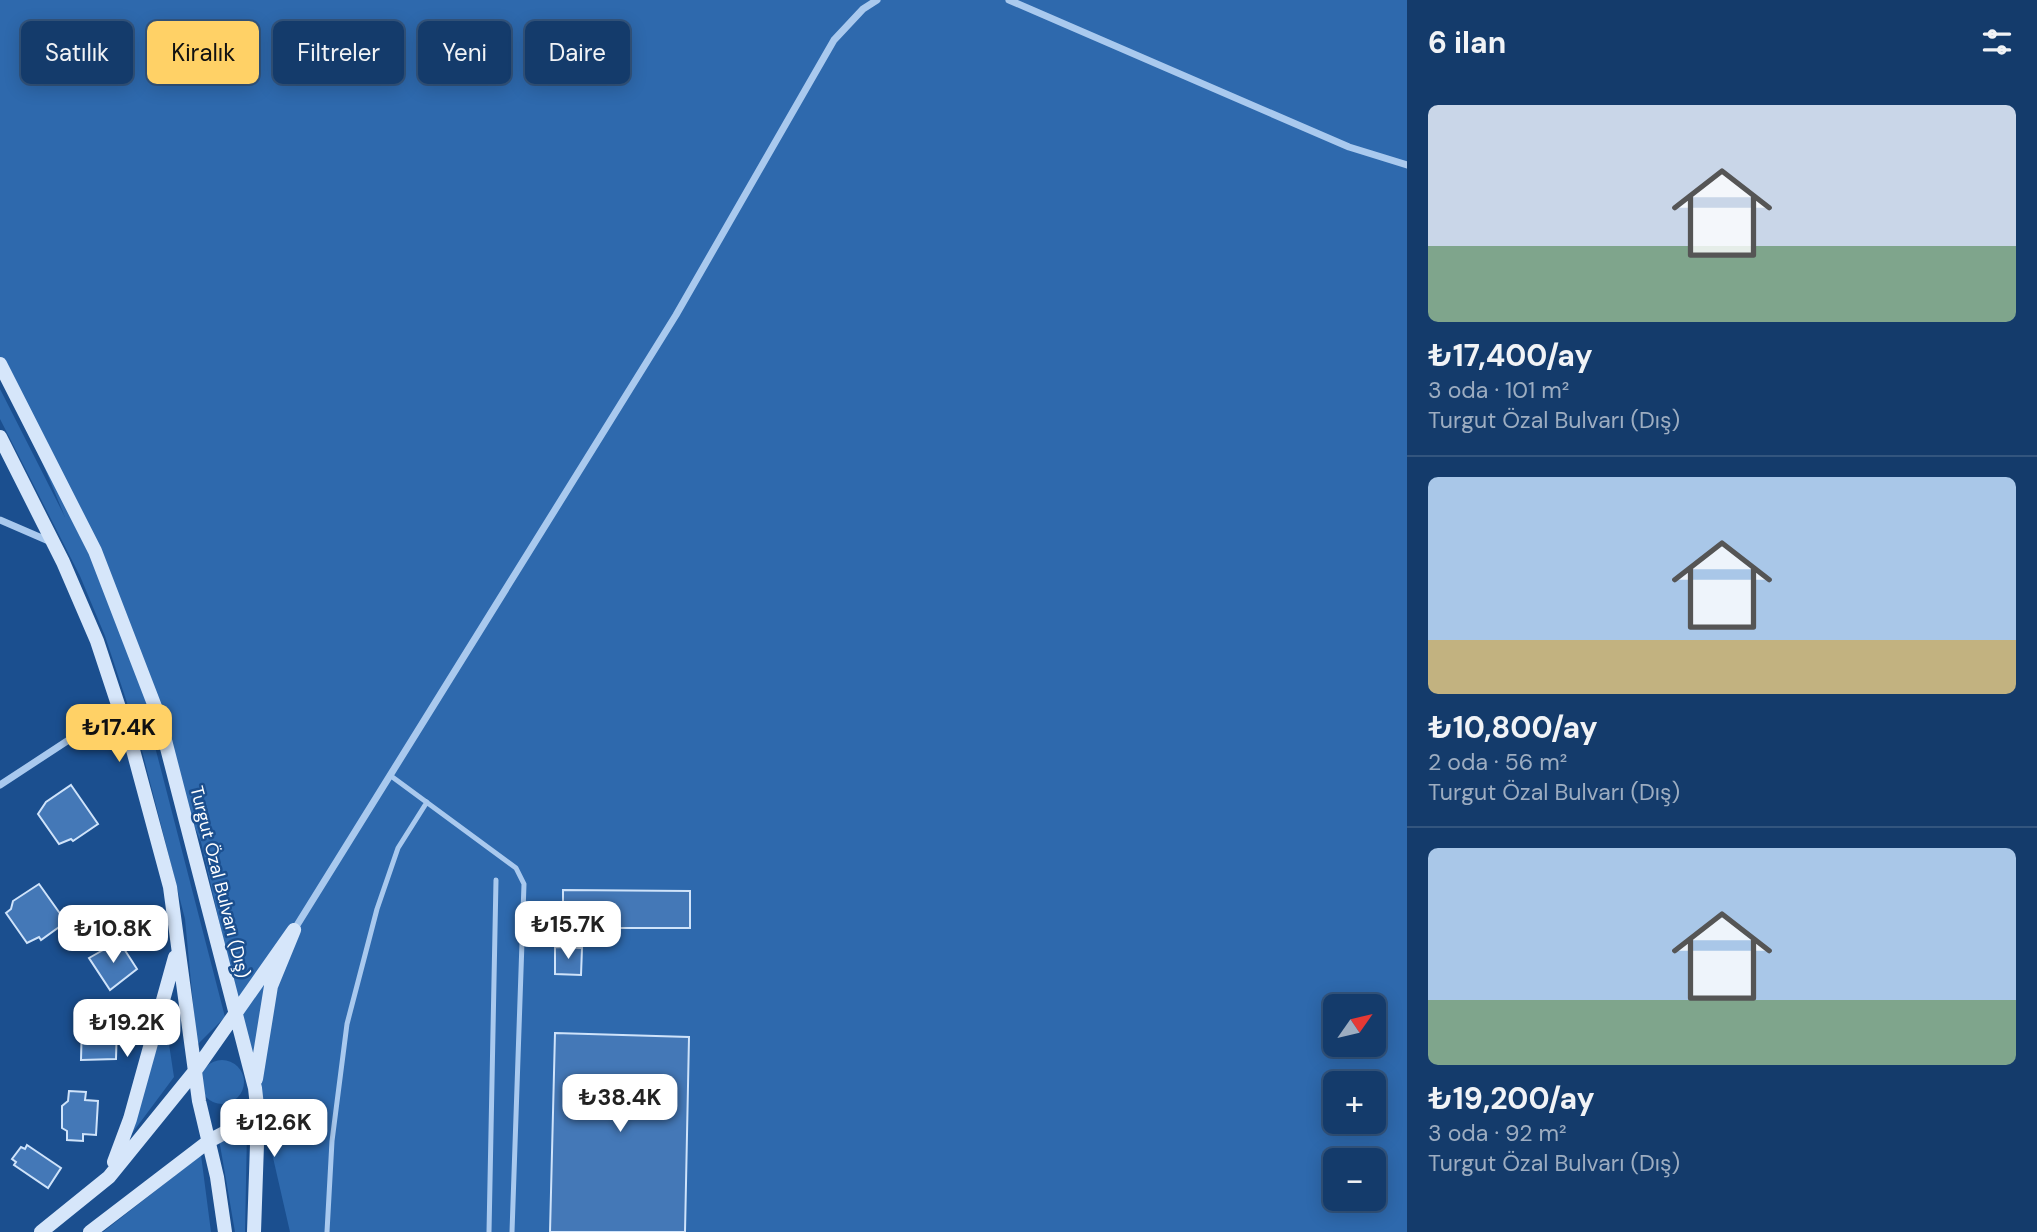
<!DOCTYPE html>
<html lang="tr">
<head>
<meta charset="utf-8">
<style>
	:root { --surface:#143b6b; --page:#1d4271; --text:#f1f3f6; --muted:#9dadc1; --line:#33557e; --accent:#ffd166 }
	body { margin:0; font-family:"DM Sans",sans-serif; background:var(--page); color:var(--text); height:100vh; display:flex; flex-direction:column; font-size:26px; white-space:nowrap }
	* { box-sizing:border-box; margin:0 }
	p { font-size:23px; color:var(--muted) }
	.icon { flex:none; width:38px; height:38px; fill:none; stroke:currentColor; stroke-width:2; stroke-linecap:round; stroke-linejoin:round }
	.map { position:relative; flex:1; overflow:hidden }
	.side { display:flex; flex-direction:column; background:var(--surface); width:630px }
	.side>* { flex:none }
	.banner { position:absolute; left:21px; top:21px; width:665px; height:63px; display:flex; gap:14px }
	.needle { width:46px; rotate:56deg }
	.controls { position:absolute; left:1323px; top:994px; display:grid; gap:14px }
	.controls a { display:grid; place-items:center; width:63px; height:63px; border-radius:10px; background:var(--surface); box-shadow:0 4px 18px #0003,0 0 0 2px var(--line); font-size:35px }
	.price { position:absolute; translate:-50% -60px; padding:0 16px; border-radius:14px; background:#fff; color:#222; font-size:23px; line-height:46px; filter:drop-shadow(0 2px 4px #0008) }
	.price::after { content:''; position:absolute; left:50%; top:42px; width:21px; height:16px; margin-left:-10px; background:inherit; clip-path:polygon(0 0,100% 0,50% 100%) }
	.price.selected { background:var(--accent); color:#111 }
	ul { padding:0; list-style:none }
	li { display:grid; align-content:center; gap:14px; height:371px; padding:0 21px }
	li+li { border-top:2px solid var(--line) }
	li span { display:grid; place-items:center; height:217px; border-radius:10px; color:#555 }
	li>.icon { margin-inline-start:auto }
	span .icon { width:126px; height:126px; fill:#fffc; stroke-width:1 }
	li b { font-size:30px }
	h2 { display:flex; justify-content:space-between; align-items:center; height:84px; padding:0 21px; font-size:30px }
	.pill { padding:0 24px; border-radius:10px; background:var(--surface); box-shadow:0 4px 18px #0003,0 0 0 2px var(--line); font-size:24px; line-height:63px }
	.pill.selected { background:var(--accent); color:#111 }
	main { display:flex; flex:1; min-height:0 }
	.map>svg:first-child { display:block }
</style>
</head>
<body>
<main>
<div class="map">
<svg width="1407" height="1232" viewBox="0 0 1407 1232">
	<rect width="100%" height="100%" fill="#1b4f8f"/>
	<path fill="#2e69ad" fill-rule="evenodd" d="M0,0H1407V1232H290L201,842L145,708L225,1017L197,1045L185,919L139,739L105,636L80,576L0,419V389L65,517L29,430L0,371ZM1335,1006H1374V1045H1335ZM1335,1083H1374V1122H1335ZM1335,1160H1374V1199H1335Z
		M164,1011L174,1077L127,1140Z
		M200 1082a22 22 0 1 1 44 0a22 22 0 1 1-44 0Z
		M247,1132L245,1232H235L219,1139Z
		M201,1155L211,1232H103Z"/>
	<path fill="#4478b7" stroke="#cfe3fa" stroke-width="2" d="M71,785L98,824L73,841L71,839L59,844L38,814L46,802Z
		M39,884L66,922L41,940L39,937L27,943L6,913L11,909L13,901Z
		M563,890L690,891V928H563Z
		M119,941L137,969L110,990L89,958Z
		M555,947L582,948L581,975L555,974Z
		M82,1021L117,1025L116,1059L81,1060Z
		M555,1033L689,1037L685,1232H550Z
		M69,1091L86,1092L85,1100L98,1101L96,1135L83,1134V1141L67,1140V1131L62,1128V1106L68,1101Z
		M27,1145L61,1168L48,1188L14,1165L16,1162L12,1159L21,1147L25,1149Z"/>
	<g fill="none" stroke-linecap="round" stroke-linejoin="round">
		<path stroke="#a9c9ee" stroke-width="5" d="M391,776L516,868L524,884L512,1232
			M327,1232L332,1141L347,1024L377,909L398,848L427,802
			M489,1232L496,880"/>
		<path stroke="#a9c9ee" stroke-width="7" d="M1009,0L1349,147L1407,165
			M0,520L51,542
			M0,785L119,707
			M294,930L676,315L834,40L863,9L877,0"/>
		<path stroke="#d6e6fa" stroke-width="14" d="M0,364L95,551L159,717L255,1088L258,1115L254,1232
			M0,437L63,562L97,641L133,750L170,887L199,1101L217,1177L225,1232
			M114,1162L130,1119L175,957
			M41,1232L109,1177L195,1071L294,930L271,986L256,1079
			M90,1232L209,1141L258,1115"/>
	</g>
	<g text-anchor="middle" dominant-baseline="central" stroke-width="5" stroke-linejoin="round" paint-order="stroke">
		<g font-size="18" fill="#fff" stroke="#1b4f8f">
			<text transform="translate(220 882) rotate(76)">Turgut Özal Bulvarı (Dış)</text>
		</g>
	</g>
</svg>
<div class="controls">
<a><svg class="needle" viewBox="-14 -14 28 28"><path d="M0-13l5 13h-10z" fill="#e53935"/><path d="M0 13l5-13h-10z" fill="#9dadc1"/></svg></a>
<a>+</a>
<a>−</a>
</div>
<b class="price selected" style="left:119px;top:764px">₺17.4K</b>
<b class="price" style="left:568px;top:961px">₺15.7K</b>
<b class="price" style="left:113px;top:965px">₺10.8K</b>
<b class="price" style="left:127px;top:1059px">₺19.2K</b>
<b class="price" style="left:620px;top:1134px">₺38.4K</b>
<b class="price" style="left:274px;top:1159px">₺12.6K</b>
<div class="banner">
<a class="pill">Satılık</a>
<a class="pill selected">Kiralık</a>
<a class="pill">Filtreler</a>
<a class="pill">Yeni</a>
<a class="pill">Daire</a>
</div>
</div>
<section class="side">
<h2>6 ilan<svg class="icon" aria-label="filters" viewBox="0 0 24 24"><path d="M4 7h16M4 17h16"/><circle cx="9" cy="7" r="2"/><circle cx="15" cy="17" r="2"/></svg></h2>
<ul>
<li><span style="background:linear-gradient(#c9d6e8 65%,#7fa58c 0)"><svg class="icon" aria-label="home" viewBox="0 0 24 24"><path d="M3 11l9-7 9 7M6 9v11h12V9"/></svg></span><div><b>₺17,400/ay</b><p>3 oda · 101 m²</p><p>Turgut Özal Bulvarı (Dış)</p></div></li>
<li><span style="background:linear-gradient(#a9c7e8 75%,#c2b280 0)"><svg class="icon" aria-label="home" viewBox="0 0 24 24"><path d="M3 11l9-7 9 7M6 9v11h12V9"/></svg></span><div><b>₺10,800/ay</b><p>2 oda · 56 m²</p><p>Turgut Özal Bulvarı (Dış)</p></div></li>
<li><span style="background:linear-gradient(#a9c7e8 70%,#7fa58c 0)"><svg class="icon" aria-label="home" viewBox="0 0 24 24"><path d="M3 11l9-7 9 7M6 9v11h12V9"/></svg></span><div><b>₺19,200/ay</b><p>3 oda · 92 m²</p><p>Turgut Özal Bulvarı (Dış)</p></div></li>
</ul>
</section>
</main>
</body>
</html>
